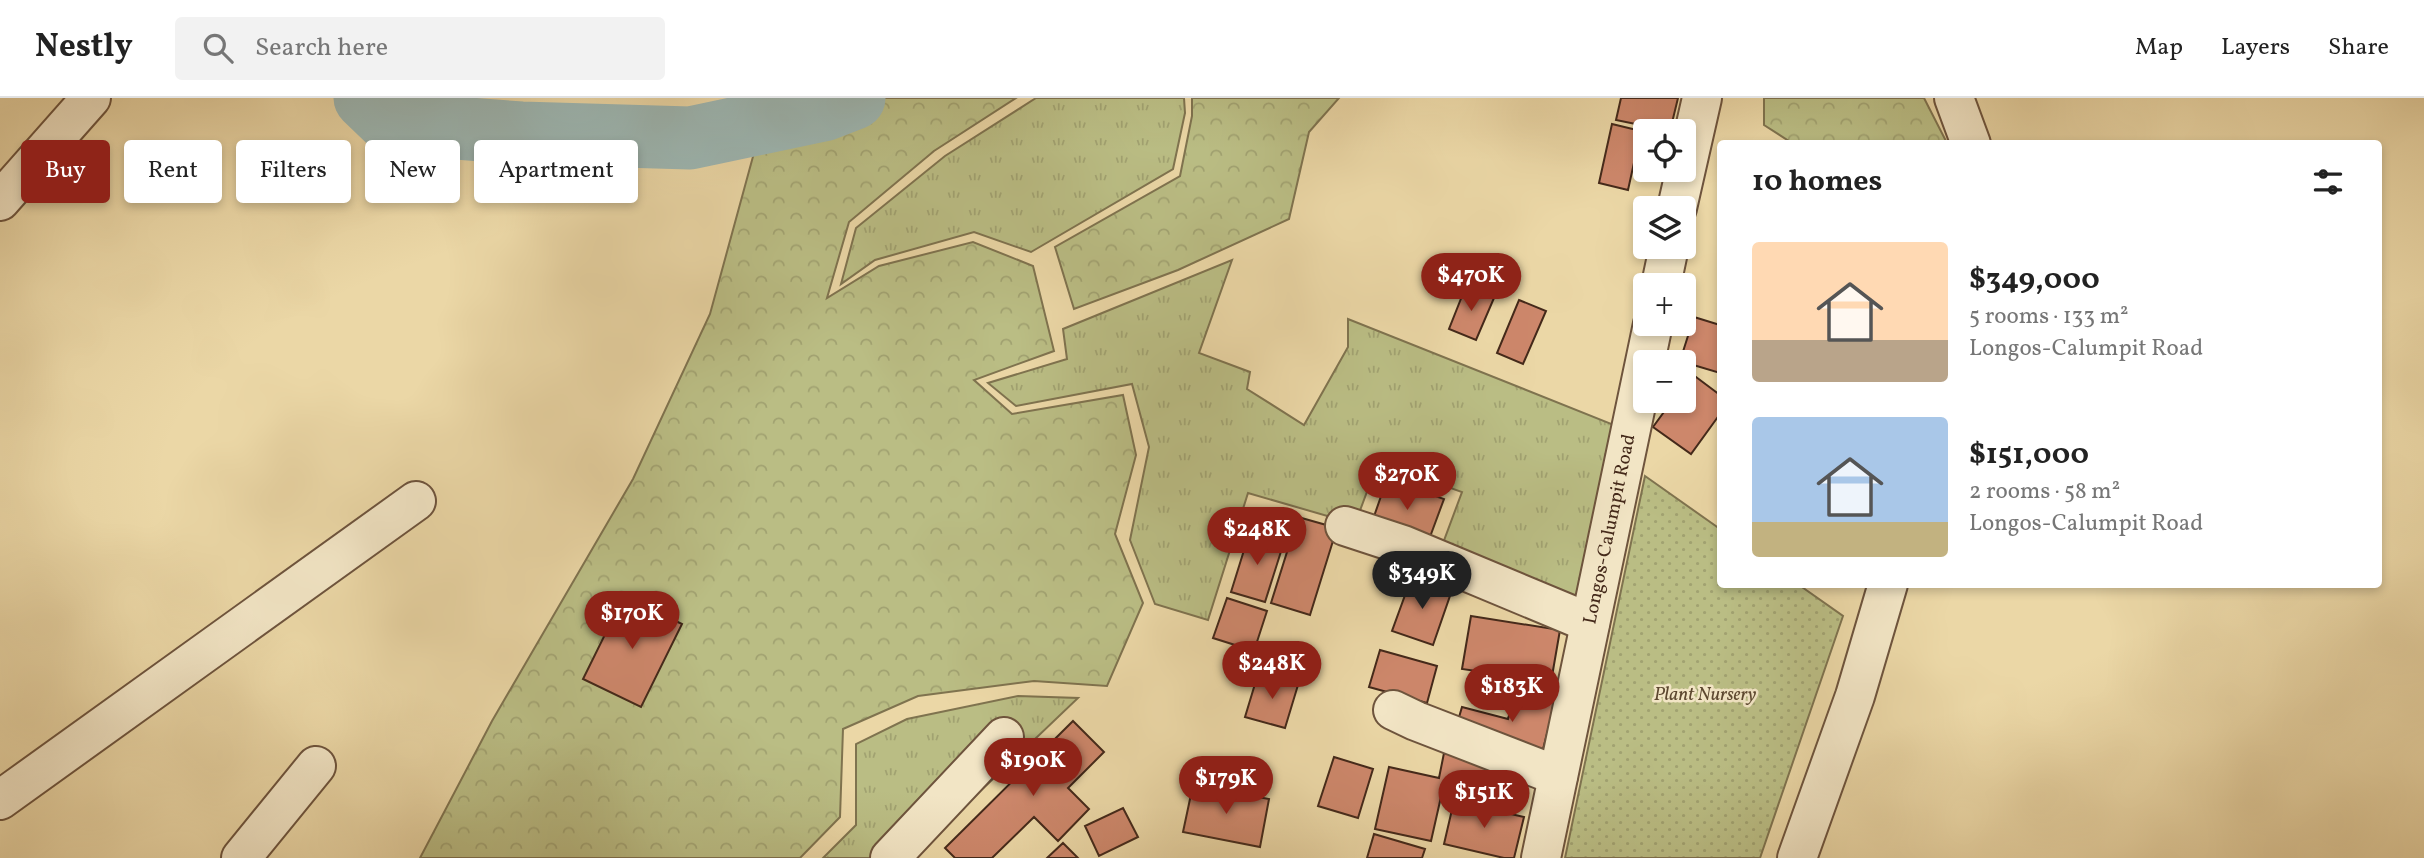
<!DOCTYPE html>
<html lang="en">
<head>
<meta charset="utf-8">
<style>
	:root { --surface:#fff; --page:#f2f2f2; --text:#222; --muted:#767676; --line:#e0e0e0; --accent:#8f2418 }
	body { margin:0; font-family:Vollkorn,serif; background:var(--page); color:var(--text); height:100vh; display:flex; flex-direction:column; font-size:26px; white-space:nowrap }
	* { box-sizing:border-box; margin:0 }
	p { font-size:23px; color:var(--muted) }
	.icon { flex:none; width:38px; height:38px; fill:none; stroke:currentColor; stroke-width:2; stroke-linecap:round; stroke-linejoin:round }
	.map { position:relative; flex:1; overflow:hidden }
	.sheet { position:absolute; left:1717px; top:42px; width:665px; height:448px; display:flex; flex-direction:column; background:var(--surface); border-radius:7px; box-shadow:0 4px 10px #0003 }
	.sheet>* { flex:none }
	.hud { position:absolute; left:21px; top:42px; width:665px; height:63px; display:flex; gap:14px }
	.controls { position:absolute; left:1633px; top:21px; display:grid; gap:14px }
	.controls a { display:grid; place-items:center; width:63px; height:63px; border-radius:7px; background:var(--surface); box-shadow:0 4px 10px #0003; font-size:35px }
	.price { position:absolute; translate:-50% -60px; padding:0 16px; border-radius:24px; background:var(--accent); color:#fff; font-size:23px; line-height:46px; filter:drop-shadow(0 2px 4px #0008) }
	.price::after { content:''; position:absolute; left:50%; top:42px; width:21px; height:16px; margin-left:-10px; background:inherit; clip-path:polygon(0 0,100% 0,50% 100%) }
	.price.selected { background:#222; color:#fff }
	ul { padding:0; list-style:none }
	li { display:flex; align-items:center; gap:21px; height:175px; padding:0 35px }
	li span { display:grid; place-items:center; flex:none; width:196px; height:140px; border-radius:7px; color:#555 }
	li>.icon { margin-inline-start:auto }
	span .icon { width:84px; height:84px; fill:#fffc; stroke-width:1 }
	li b { font-size:30px }
	h2 { display:flex; justify-content:space-between; align-items:center; height:84px; padding:0 35px; font-size:30px }
	.pill { padding:0 24px; border-radius:7px; background:var(--surface); box-shadow:0 4px 10px #0003; font-size:24px; line-height:63px }
	.pill.selected { background:var(--accent); color:#fff }
	header { display:flex; align-items:center; gap:42px; box-sizing:border-box; height:98px; padding:0 35px; background:var(--surface); border-bottom:2px solid var(--line) }
	header strong { font-size:33px }
	nav { display:flex; gap:38px; margin-inline-start:auto; font-size:24px }
	.search { width:490px; height:63px; background:var(--page); display:flex; align-items:center; gap:18px; box-sizing:border-box; padding:0 24px; border-radius:7px; color:var(--muted); font-size:26px }
	.map>svg:first-child { display:block }
</style>
</head>
<body>
<header>
<strong>Nestly</strong>
<div class="search"><svg class="icon" aria-label="search" viewBox="0 0 24 24"><circle cx="10" cy="10" r="6"/><path d="M15 15l6 6"/></svg>Search here</div>
<nav><a>Map</a><a>Layers</a><a>Share</a></nav>
</header>
<div class="map">
<svg width="2424" height="760" viewBox="0 0 2424 760">
	<defs>
		<pattern id="grass-tufts" width="24" height="20" patternUnits="userSpaceOnUse" patternTransform="scale(1.75)"><rect width="24" height="20" fill="#babd84"/><path d="M3 7l-1-3M5 7V3M7 7l1-3M15 17l-1-3M17 17v-4M19 17l1-3" fill="none" stroke="#a1a271"/></pattern>
		<pattern id="forest-crowns" width="20" height="18" patternUnits="userSpaceOnUse" patternTransform="scale(1.75)"><rect width="20" height="18" fill="#babd84"/><path d="M2 6a3 3 0 1 1 6 0M12 15a3 3 0 1 1 6 0" fill="none" stroke="#a1a271"/></pattern>
		<pattern id="garden-dots" width="8" height="8" patternUnits="userSpaceOnUse" patternTransform="scale(1.75)"><rect width="8" height="8" fill="#babd84"/><path d="M2 2h.1M6 6h.1" fill="none" stroke="#a1a271" stroke-width="1.8" stroke-linecap="round"/></pattern>
	</defs>
	<rect width="100%" height="100%" fill="#ebd7a6"/>
	<filter id="stains"><feTurbulence type="fractalNoise" baseFrequency=".00286" numOctaves="4"/><feColorMatrix values="0 0 0 0 .2 0 0 0 0 .09 0 0 0 0 .02 0 0 0 .5 -.17"/></filter>
	<radialGradient id="worn" r=".72"><stop offset=".6" stop-color="#630" stop-opacity="0"/><stop offset="1" stop-color="#630" stop-opacity=".3"/></radialGradient>
	<path fill="url(#grass-tufts)" stroke="#7f734f" stroke-width="2" d="M1036,0H1184L1185,15L1173,71L1031,154L974,134L875,162L841,186L856,130L945,58Z
		M1232,162L1199,255L1250,274L1247,291L1304,327L1348,249V221L1614,327L1576,502L1439,456L1462,394L1378,364L1355,426L1248,395L1208,522L1155,506L1130,442L1149,349L1132,286L1016,308L988,285L1067,261L1063,231Z
		M1018,598L1078,600L910,760H823L856,727V646L907,621Z"/>
	<path fill="url(#forest-crowns)" stroke="#7f734f" stroke-width="2" d="M769,0H1016L934,53L849,124L827,200L879,168L973,144L1033,168L1054,253L974,282L1012,316L1123,297L1136,357L1115,436L1143,505L1107,588L1034,583L918,598L843,631L840,719L800,760H420L492,623L633,381L710,216Z
		M1192,0H1339L1309,34L1289,121L1178,172L1074,211L1055,149L1180,78L1192,18Z
		M1764,0H1924L1947,45H1792L1764,27Z"/>
	<path fill="url(#garden-dots)" stroke="#7f734f" stroke-width="2" d="M1645,378L1720,431V486L1799,487L1843,518L1760,760H1565Z"/>
	<g fill="none" stroke-linecap="round" stroke-linejoin="round">
		<path stroke="#9db7b3" stroke-width="63" d="M365,0L391,25L521,35L690,40L823,12L854,0"/>
	</g>
	<path fill="#cd876b" stroke="#44291a" stroke-width="2" d="M1621,0H1678L1670,33L1616,22Z
		M1612,26L1641,33L1628,92L1599,85Z
		M1466,188L1494,200L1476,242L1449,231Z
		M1519,202L1546,213L1523,266L1497,255Z
		M1694,219L1720,227V275L1680,263Z
		M1684,270L1720,297V316L1691,356L1653,329L1672,303H1684Z
		M1387,381L1444,401L1427,447L1371,427Z
		M1298,419L1337,430L1310,517L1271,505Z
		M1250,433L1284,444L1265,504L1231,494Z
		M1412,478L1452,492L1433,547L1392,533Z
		M624,498L682,526L641,609L583,581Z
		M1227,500L1267,513L1254,553L1213,540Z
		M1471,518L1560,532L1551,584L1462,571Z
		M1380,552L1437,568L1427,605L1369,589Z
		M1258,576L1298,587L1285,630L1245,619Z
		M1515,595L1555,605L1542,655L1455,633L1462,609L1508,621Z
		M1073,623L1104,654L1068,690L1089,711L1058,743L1034,719L992,760H955L945,750Z
		M1444,655L1509,669L1501,702L1443,690L1431,743L1375,731L1389,669L1439,680Z
		M1334,659L1373,671L1358,720L1318,708Z
		M1193,687L1269,701L1260,749L1183,734Z
		M1454,703L1524,719L1514,760H1504L1444,746Z
		M1123,710L1138,739L1099,758L1085,728Z
		M1374,736L1425,751L1422,760H1367Z
		M1063,745L1078,760H1047Z"/>
	<g fill="none" stroke-linecap="round" stroke-linejoin="round">
		<defs>
			<g id="minor">
				<path d="M1954,0L1971,46"/>
				<path d="M0,103L91,0"/>
				<path d="M1677,110L1702,0"/>
				<path d="M1661,187L1669,149"/>
				<path d="M1345,428L1403,447L1590,525"/>
				<path d="M1393,612L1416,623L1558,678"/>
				<path d="M0,702L416,403"/>
				<path d="M241,760L316,668"/>
				<path d="M890,760L1004,639"/>
				<path id="s1" d="M1541,760L1653,226"/>
				<path d="M1797,760L1855,598L1888,486"/>
			</g>
		</defs>
		<use href="#minor" stroke="#6e543d" stroke-width="42"/>
		<use href="#minor" stroke="#f2e5c5" stroke-width="38"/>
	</g>
	<g text-anchor="middle" dominant-baseline="central" stroke-width="5" stroke-linejoin="round" paint-order="stroke">
		<g font-size="19" fill="#44291a" stroke="#f2e5c5">
			<text stroke="none"><textPath href="#s1" startOffset="336">Longos-Calumpit Road</textPath></text>
		</g>
		<g font-size="19" font-style="italic" fill="#5c472f" stroke="#f2e5c5">
			<text x="1705" y="597">Plant Nursery</text>
		</g>
	</g>
	<rect width="100%" height="100%" filter="url(#stains)"/>
	<rect width="100%" height="100%" fill="url(#worn)"/>
</svg>
<div class="controls">
<a><svg class="icon" aria-label="locate" viewBox="0 0 24 24"><circle cx="12" cy="12" r="6"/><path d="M12 2v4M12 18v4M2 12h4M18 12h4"/></svg></a>
<a><svg class="icon" aria-label="layers" viewBox="0 0 24 24"><path d="M12 4l9 5-9 5-9-5zM3 14l9 5 9-5"/></svg></a>
<a>+</a>
<a>−</a>
</div>
<b class="price" style="left:1471px;top:215px">$470K</b>
<b class="price" style="left:1407px;top:414px">$270K</b>
<b class="price" style="left:1257px;top:469px">$248K</b>
<b class="price selected" style="left:1422px;top:513px">$349K</b>
<b class="price" style="left:632px;top:553px">$170K</b>
<b class="price" style="left:1272px;top:603px">$248K</b>
<b class="price" style="left:1512px;top:626px">$183K</b>
<b class="price" style="left:1033px;top:700px">$190K</b>
<b class="price" style="left:1226px;top:718px">$179K</b>
<b class="price" style="left:1484px;top:732px">$151K</b>
<div class="hud">
<a class="pill selected">Buy</a>
<a class="pill">Rent</a>
<a class="pill">Filters</a>
<a class="pill">New</a>
<a class="pill">Apartment</a>
</div>
<section class="sheet">
<h2>10 homes<svg class="icon" aria-label="filters" viewBox="0 0 24 24"><path d="M4 7h16M4 17h16"/><circle cx="9" cy="7" r="2"/><circle cx="15" cy="17" r="2"/></svg></h2>
<ul>
<li><span style="background:linear-gradient(#ffd9b3 70%,#b9a48a 0)"><svg class="icon" aria-label="home" viewBox="0 0 24 24"><path d="M3 11l9-7 9 7M6 9v11h12V9"/></svg></span><div><b>$349,000</b><p>5 rooms · 133 m²</p><p>Longos-Calumpit Road</p></div></li>
<li><span style="background:linear-gradient(#a9c7e8 75%,#c2b280 0)"><svg class="icon" aria-label="home" viewBox="0 0 24 24"><path d="M3 11l9-7 9 7M6 9v11h12V9"/></svg></span><div><b>$151,000</b><p>2 rooms · 58 m²</p><p>Longos-Calumpit Road</p></div></li>
</ul>
</section>
</div>
</body>
</html>
